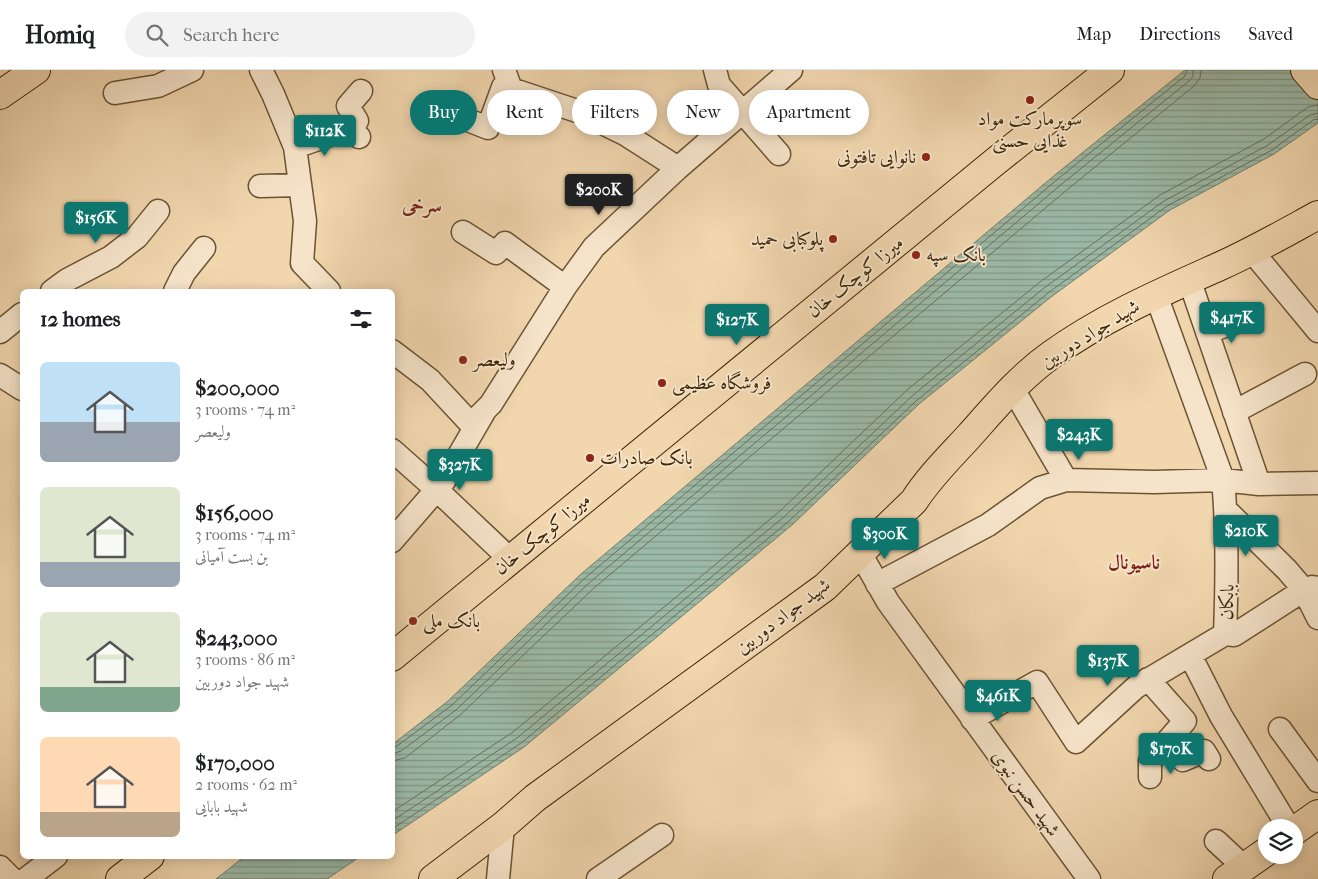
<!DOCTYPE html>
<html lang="en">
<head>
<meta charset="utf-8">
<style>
	:root { --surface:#fff; --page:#f2f2f2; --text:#202124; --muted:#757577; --line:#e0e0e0; --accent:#0f766e }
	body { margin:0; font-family:"IM FELL French Canon",Amiri,serif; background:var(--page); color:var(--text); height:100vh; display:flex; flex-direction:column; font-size:19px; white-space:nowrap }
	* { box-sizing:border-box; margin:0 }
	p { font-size:16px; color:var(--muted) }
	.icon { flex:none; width:28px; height:28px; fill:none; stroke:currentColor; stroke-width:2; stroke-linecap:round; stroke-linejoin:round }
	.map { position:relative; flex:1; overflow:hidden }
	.details { position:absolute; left:20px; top:219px; width:375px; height:570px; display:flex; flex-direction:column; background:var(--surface); border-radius:8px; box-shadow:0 2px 12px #0003 }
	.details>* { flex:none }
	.top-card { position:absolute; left:410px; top:20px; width:475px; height:45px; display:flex; gap:10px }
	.controls { position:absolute; left:1258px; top:749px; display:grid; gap:10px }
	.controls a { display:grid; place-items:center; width:45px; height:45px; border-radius:50%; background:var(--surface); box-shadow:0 2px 12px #0003; font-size:25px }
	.price { position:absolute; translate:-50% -42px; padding:0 11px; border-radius:5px; background:var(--accent); color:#fff; font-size:16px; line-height:32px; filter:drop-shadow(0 1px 2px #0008) }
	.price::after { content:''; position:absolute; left:50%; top:30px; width:15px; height:11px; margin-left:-8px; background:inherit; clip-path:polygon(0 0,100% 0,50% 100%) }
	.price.current { background:#222; color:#fff }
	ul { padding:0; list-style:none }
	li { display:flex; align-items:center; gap:15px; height:125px; padding:0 20px }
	li span { display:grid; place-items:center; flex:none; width:140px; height:100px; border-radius:8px; color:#555 }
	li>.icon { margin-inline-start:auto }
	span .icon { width:60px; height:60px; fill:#fffc; stroke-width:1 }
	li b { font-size:21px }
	h2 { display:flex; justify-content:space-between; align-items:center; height:60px; padding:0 20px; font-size:21px }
	.tag { padding:0 18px; border-radius:22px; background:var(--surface); box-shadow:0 2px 12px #0003; font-size:18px; line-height:45px }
	.tag.current { background:var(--accent); color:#fff }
	header { display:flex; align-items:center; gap:30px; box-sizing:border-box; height:70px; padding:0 25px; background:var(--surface); border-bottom:1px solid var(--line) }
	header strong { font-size:24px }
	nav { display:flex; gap:28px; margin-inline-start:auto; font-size:18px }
	.search { width:350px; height:45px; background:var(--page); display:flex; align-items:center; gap:12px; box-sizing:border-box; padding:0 18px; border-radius:28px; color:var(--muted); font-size:19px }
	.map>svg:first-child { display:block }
</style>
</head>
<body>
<header>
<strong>Homiq</strong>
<div class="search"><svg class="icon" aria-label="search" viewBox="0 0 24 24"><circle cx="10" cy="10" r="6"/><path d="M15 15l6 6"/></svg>Search here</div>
<nav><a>Map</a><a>Directions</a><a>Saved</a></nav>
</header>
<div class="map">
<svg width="1318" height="809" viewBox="0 0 1318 809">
	<defs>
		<pattern id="water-rules" width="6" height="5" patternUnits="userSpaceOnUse" patternTransform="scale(1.25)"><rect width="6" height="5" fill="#9bb9a7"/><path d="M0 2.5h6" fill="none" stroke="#809686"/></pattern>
	</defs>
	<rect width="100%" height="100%" fill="#f1d6ae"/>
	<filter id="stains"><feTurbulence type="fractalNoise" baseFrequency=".004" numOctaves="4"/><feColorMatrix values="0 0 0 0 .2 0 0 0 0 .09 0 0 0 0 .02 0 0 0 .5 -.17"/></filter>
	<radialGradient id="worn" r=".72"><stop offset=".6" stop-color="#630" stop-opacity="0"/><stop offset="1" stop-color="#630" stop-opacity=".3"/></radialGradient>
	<path fill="url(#water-rules)" stroke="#767f68" d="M1185,0H1318V53L1274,84L1170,140L1051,227L919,334L792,455L524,677L393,765V674L448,631L581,504L1056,104Z
		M245,786H361L327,809H216Z"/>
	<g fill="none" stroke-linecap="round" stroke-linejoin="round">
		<path stroke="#6c7058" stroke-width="1" d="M392,677L397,676L452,635L585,508L1059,108L1185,6L1187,0
			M392,684L401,681L456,640L589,513L1063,113L1189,11L1193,6V0
			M392,691L405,688L460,645L594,518L1068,119L1194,16L1200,8L1201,0
			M392,742L513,662L780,441L907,320L1040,212L1160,125L1264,69L1308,37L1318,35
			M392,751L517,668L785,446L912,326L1044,218L1164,131L1268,75L1310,45L1318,43
			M392,759L521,673L789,451L916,331L1048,223L1167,136L1272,80L1313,50L1318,49"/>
		<defs>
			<path id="minor" d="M261,0L273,24L295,77L305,151L302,193L329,221
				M504,0L511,19L580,42L625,64L678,98
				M715,0L719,15L779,84
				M115,23L158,16L192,0
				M445,41L488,58L503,17L511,19
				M347,59L357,51L348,36L361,21
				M295,77L347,59L359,67
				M260,116L300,115
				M463,162L496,183L505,173L565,217
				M1251,180L1318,261
				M1189,209L1259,414
				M52,221L67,210L111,187L137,167L158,141
				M175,221L184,203L204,178
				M1156,225L1223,410C1228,462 1227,513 1225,564
				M0,262L22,244
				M1207,262L1246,249
				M392,281L430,310L471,354L491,334L565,217L594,177L678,98L791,0
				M0,305L22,319
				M1013,319L1066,410
				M1234,342L1305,304
				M392,380L437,420L511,490
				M1226,440L1287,500L1304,520L1318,548
				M392,471L444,411L484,342
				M860,483L888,532L1089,809
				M877,514L988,455L1040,418L1066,410L1154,412L1223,410L1259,414L1318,413
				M1190,585L1221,646L1289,758
				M1148,609L1185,651L1150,691V707
				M972,649L1037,612L1076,672L1136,617L1225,564L1234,565L1304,520L1312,517L1318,518
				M1280,659L1318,711
				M1167,672L1183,690L1204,681L1209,689
				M1216,771L1245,798
				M0,797L12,809
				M26,809L56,786
				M498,809L503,756
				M598,809L662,765"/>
			<path id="major" d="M1305,0L1318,15
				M0,25L36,0
				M392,587L996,91L1110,0
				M1294,761L1318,744
				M120,809L150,786
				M433,809L503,756L535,728L825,517L914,431C930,406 951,386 970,365C995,337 1020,307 1051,285C1102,248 1160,223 1218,197C1252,182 1285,163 1318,145
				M1227,809L1266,782"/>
		</defs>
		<use href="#minor" stroke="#6b5433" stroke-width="25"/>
		<use href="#major" stroke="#3e280a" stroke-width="30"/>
		<use href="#minor" stroke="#f6e4ca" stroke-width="22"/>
		<use href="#major" stroke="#f1d6ae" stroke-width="28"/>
	</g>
	<g fill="#8f2418" stroke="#f6e4ca" stroke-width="2">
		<circle cx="1030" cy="30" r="5"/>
		<circle cx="926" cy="87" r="5"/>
		<circle cx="833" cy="169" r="5"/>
		<circle cx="916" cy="185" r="5"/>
		<circle cx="463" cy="290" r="5"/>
		<circle cx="662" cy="313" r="5"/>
		<circle cx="590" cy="388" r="5"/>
		<circle cx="413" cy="551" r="5"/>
	</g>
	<g text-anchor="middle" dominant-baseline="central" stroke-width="4" stroke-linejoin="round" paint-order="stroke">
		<g font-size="19" fill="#3e280a" stroke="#f6e4ca" text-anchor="start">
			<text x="1030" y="49" text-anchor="middle">سوپرمارکت مواد<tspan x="1030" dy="22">غذایی حسنی</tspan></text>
			<text x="916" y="87" text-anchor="end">نانوایی تافتونی</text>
			<text x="823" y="169" text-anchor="end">پلوکبابی حمید</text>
			<text x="926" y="185">بانک سپه</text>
			<text x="473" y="290">ولیعصر</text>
			<text x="672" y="313">فروشگاه عظیمی</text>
			<text x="600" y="388">بانک صادرات</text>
			<text x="423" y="551">بانک ملی</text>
		</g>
		<g font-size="19" fill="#3e280a" stroke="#f6e4ca">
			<text transform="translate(855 207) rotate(-39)">میرزا کوچک خان</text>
			<text transform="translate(1090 264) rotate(-32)">شهید جواد دوربین</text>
			<text transform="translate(542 464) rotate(-39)">میرزا کوچک خان</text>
			<text transform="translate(1227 532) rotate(-88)">بابکان</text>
			<text transform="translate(783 546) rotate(-37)">شهید جواد دوربین</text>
			<text transform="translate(1026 723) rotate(54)">شهید حسن نبوی</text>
		</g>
		<g font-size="20" font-weight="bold" fill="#7a1f14" stroke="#f6e4ca">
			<text x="422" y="135">سرخی</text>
			<text x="1134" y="492">ناسیونال</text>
		</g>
	</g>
	<rect width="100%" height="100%" filter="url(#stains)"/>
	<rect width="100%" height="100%" fill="url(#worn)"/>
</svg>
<div class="controls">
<a><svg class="icon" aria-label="layers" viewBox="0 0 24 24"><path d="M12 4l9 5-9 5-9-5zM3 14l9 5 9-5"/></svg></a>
</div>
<b class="price" style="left:325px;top:87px">$112K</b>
<b class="price current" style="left:599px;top:146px">$200K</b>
<b class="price" style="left:96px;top:174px">$156K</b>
<b class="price" style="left:1232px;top:274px">$417K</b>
<b class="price" style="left:737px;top:276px">$127K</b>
<b class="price" style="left:1079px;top:391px">$243K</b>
<b class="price" style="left:460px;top:421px">$327K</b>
<b class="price" style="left:1246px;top:487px">$210K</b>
<b class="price" style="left:885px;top:490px">$300K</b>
<b class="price" style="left:1108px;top:617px">$137K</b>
<b class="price" style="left:998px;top:652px">$461K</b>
<b class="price" style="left:1171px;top:705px">$170K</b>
<div class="top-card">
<a class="tag current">Buy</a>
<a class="tag">Rent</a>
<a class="tag">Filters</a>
<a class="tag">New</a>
<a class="tag">Apartment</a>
</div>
<section class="details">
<h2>12 homes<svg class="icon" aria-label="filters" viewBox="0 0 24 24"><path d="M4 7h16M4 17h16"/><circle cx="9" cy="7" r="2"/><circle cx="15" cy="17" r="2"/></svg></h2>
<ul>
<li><span style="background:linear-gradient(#bfe0f5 60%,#9aa5b1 0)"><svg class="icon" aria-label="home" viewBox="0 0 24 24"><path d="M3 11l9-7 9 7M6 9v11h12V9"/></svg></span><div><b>$200,000</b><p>3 rooms · 74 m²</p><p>ولیعصر</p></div></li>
<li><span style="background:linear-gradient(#dfe7d0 75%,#9aa5b1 0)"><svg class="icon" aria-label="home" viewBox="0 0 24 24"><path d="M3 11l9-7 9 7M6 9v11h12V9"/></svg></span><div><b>$156,000</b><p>3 rooms · 74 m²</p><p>بن بست آمیانی</p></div></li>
<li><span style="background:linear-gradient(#dfe7d0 75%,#7fa58c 0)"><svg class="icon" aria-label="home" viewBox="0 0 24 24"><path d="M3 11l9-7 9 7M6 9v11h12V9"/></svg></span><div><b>$243,000</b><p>3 rooms · 86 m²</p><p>شهید جواد دوربین</p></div></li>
<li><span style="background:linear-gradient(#ffd9b3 75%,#b9a48a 0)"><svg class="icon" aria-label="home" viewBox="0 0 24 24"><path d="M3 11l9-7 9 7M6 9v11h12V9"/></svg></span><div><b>$170,000</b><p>2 rooms · 62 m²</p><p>شهید بابایی</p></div></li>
</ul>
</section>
</div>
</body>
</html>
